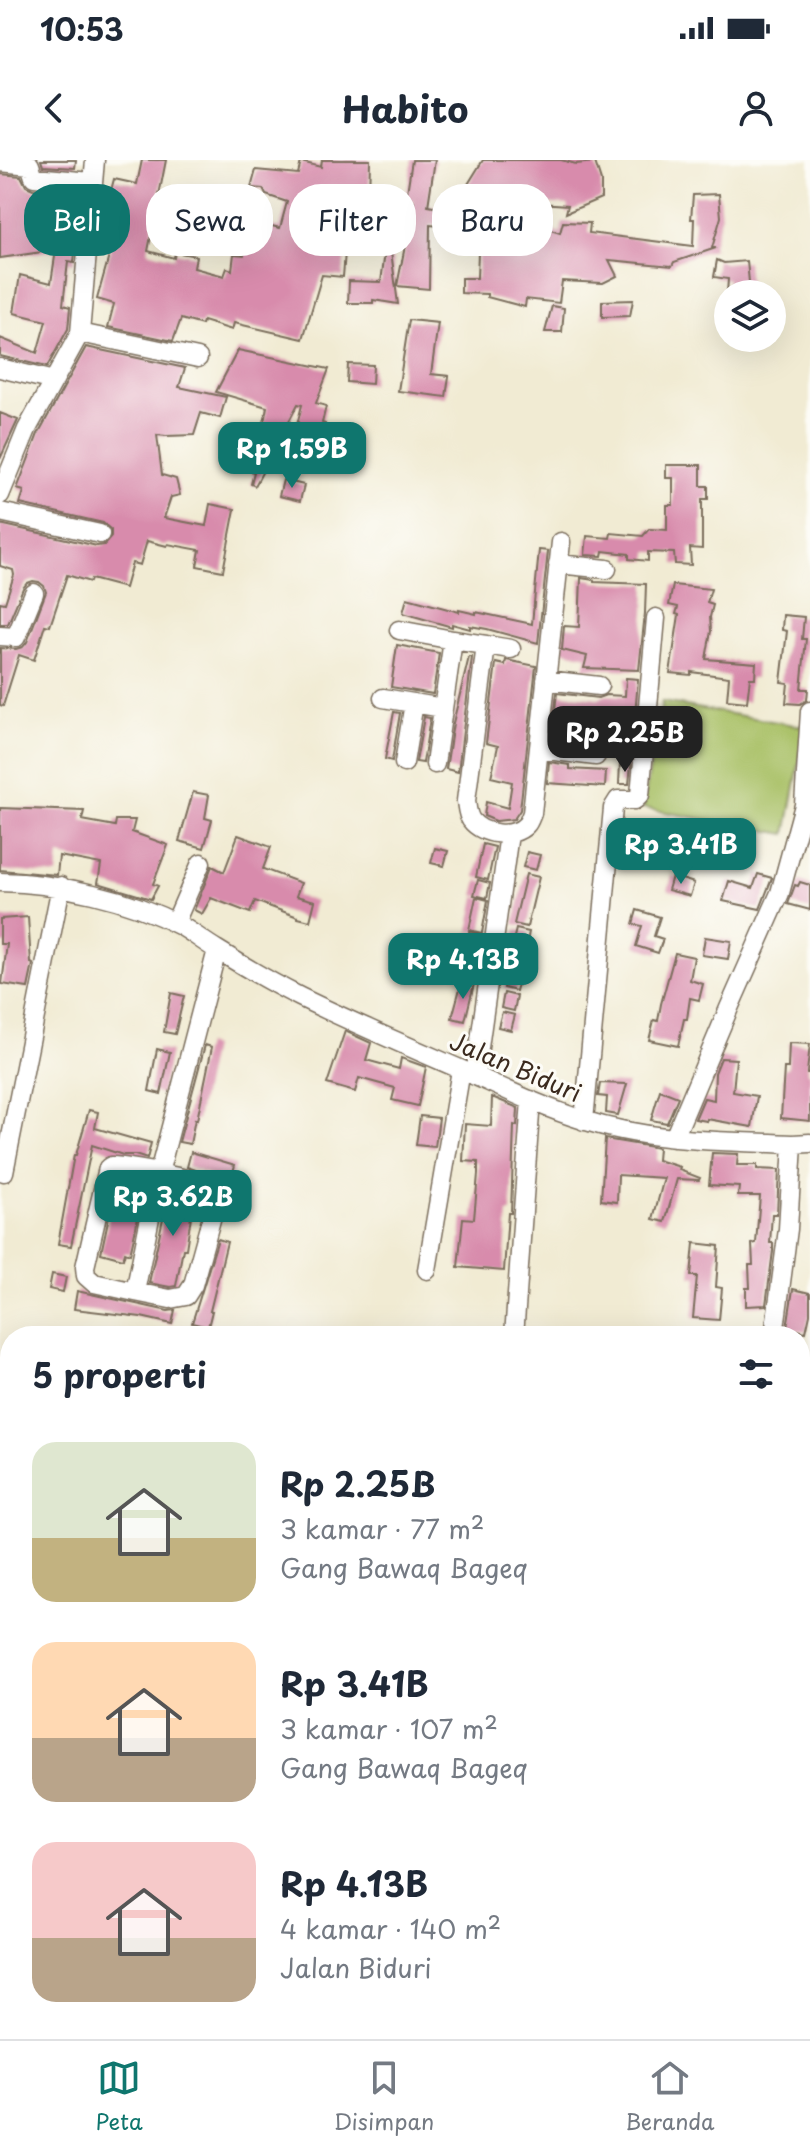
<!DOCTYPE html>
<html lang="id">
<head>
<meta charset="utf-8">
<style>
	:root { --surface:#fff; --page:#f2f2f3; --text:#1f2937; --muted:#747a83; --line:#e0e1e3; --accent:#0f766e }
	body { margin:0; font-family:"Playpen Sans",sans-serif; background:var(--page); color:var(--text); height:100vh; display:flex; flex-direction:column; font-size:30px; white-space:nowrap }
	* { box-sizing:border-box; margin:0 }
	p { font-size:26px; color:var(--muted) }
	.icon { flex:none; width:44px; height:44px; fill:none; stroke:currentColor; stroke-width:2; stroke-linecap:round; stroke-linejoin:round }
	.map { position:relative; flex:1; overflow:hidden }
	.side { position:absolute; left:0px; top:1166px; width:810px; height:714px; display:flex; flex-direction:column; background:var(--surface); border-radius:32px 32px 0 0; box-shadow:0 8px 32px #0002 }
	.side>* { flex:none }
	.hud { position:absolute; left:24px; top:24px; width:762px; height:72px; display:flex; gap:16px }
	.fabs { position:absolute; left:714px; top:120px; display:grid; gap:16px }
	.fabs a { display:grid; place-items:center; width:72px; height:72px; border-radius:50%; background:var(--surface); box-shadow:0 8px 32px #0002; font-size:40px }
	.price { position:absolute; translate:-50% -68px; padding:0 18px; border-radius:16px; background:var(--accent); color:#fff; font-size:26px; line-height:52px; filter:drop-shadow(0 2px 4px #0008) }
	.price::after { content:''; position:absolute; left:50%; top:48px; width:24px; height:18px; margin-left:-12px; background:inherit; clip-path:polygon(0 0,100% 0,50% 100%) }
	.price.on { background:#222; color:#fff }
	ul { padding:0; list-style:none }
	li { display:flex; align-items:center; gap:24px; height:200px; padding:0 32px }
	li span { display:grid; place-items:center; flex:none; width:224px; height:160px; border-radius:24px; color:#555 }
	li>.icon { margin-inline-start:auto }
	span .icon { width:96px; height:96px; fill:#fffc; stroke-width:1 }
	li b { font-size:34px }
	h2 { display:flex; justify-content:space-between; align-items:center; height:96px; padding:0 32px; font-size:34px }
	.pill { padding:0 28px; border-radius:32px; background:var(--surface); box-shadow:0 8px 32px #0002; font-size:28px; line-height:72px }
	.pill.on { background:var(--accent); color:#fff }
	.status { display:flex; justify-content:space-between; align-items:center; height:56px; padding:0 40px; background:var(--surface); direction:ltr }
	.status svg { height:22px; fill:currentColor }
	header { display:flex; justify-content:space-between; align-items:center; height:104px; padding:0 32px; background:var(--surface); font-size:36px; font-weight:700 }
	.tabs { display:flex; justify-content:space-around; align-items:center; height:112px; border-top:2px solid var(--line); background:var(--surface); font-size:22px; color:var(--muted) }
	.tabs a { display:grid; justify-items:center; gap:4px }
	.tabs .on { color:var(--accent) }
	.map>svg:first-child { display:block }
</style>
</head>
<body>
<div class="status"><b>10:53</b><svg viewBox="0 0 49 12"><path d="M0 12V9h3v3zM5 12V6h3v6zM10 12V3h3v9zM15 12V0h3v12zM26 1h20v11H26zM47 4h2v5h-2z"/></svg></div>
<header><svg class="icon" aria-label="back" viewBox="0 0 24 24"><path d="M15 5l-7 7 7 7"/></svg>Habito<svg class="icon" aria-label="person" viewBox="0 0 24 24"><circle cx="12" cy="8" r="4"/><path d="M4 21q1-7 8-7t8 7"/></svg></header>
<div class="map">
<svg width="810" height="1879" viewBox="0 0 810 1879">
	<rect width="100%" height="100%" fill="#fdfcf7"/>
	<filter id="ink" filterUnits="userSpaceOnUse"><feTurbulence type="fractalNoise" baseFrequency=".0125" numOctaves="2"/><feDisplacementMap in="SourceGraphic" scale="16" xChannelSelector="R" yChannelSelector="G"/><feConvolveMatrix kernelMatrix="1 2 1 2 8 2 1 2 1" color-interpolation-filters="sRGB"/></filter>
	<filter id="wash" filterUnits="userSpaceOnUse"><feTurbulence type="fractalNoise" baseFrequency=".006" numOctaves="4" result="noise"/><feDisplacementMap in="SourceGraphic" scale="32" xChannelSelector="R" yChannelSelector="G"/><feGaussianBlur stdDeviation="1.8" result="paint"/><feColorMatrix in="noise" values="0 0 0 0 0 0 0 0 0 0 0 0 0 0 0 0 0 1.4 0 .05"/><feComposite in="paint" operator="in"/></filter>
	<g filter="url(#wash)">
		<rect width="100%" height="100%" fill="#f1ebd3"/>
		<path fill="#a8c065" stroke="#727542" stroke-width="2" d="M662,542L806,567L786,674L643,648Z"/>
		<g id="blocks">
			<path fill="#d88bac" d="M41,0H76L75,8L43,6Z
				M142,0H166L148,91L174,98L175,92L196,96L194,108L224,116L227,108L232,110L234,94L244,95L255,62L280,68L287,42L266,35L263,29L251,28L256,10L298,14L301,2L321,7L322,0H370L369,37H384L390,83L358,82L360,59L323,67L320,90L345,92L343,117L322,115L303,179L234,163L232,170L203,161L202,165L181,159L173,181L108,167L114,144L97,139L111,89L100,88L107,46L114,19L137,24Z
				M412,0H435L428,46L455,51L457,28L465,29L483,0H561L576,4L595,2L601,21V38L566,53L568,45L539,43L534,65L560,73L563,62L590,63L589,73L693,86L694,59H691L693,35L719,34L721,57L712,88H716L674,102L672,106L609,100L617,116L603,123L562,121L559,143L526,139L525,147L487,137V134L461,133V118H477L478,92L481,82L458,80L460,68L430,65L429,129L397,126L414,41L406,39Z
				M0,14L21,16L26,26L33,29L80,33L74,103L68,102L63,145L70,147L68,169L47,207L0,196V178L37,193L46,161L14,153L20,115L51,123L56,90L0,98Z
				M386,84H390L398,144L373,140V143H348L349,121L381,122Z
				M717,100L724,103L747,101L750,133H727L728,119L714,117Z
				M633,140L630,156L602,157V141Z
				M552,146L564,148L562,172H545Z
				M409,160L438,163L431,214L449,216L446,237L398,231Z
				M86,187L185,208L179,227L226,237L220,258L201,253L194,275L166,276L157,275L162,315L176,319L180,335L171,337L164,358L206,366L210,344L235,349L223,411L197,406L200,390L168,384L167,386L147,381L140,405L132,403L125,428L91,419L90,422L67,415L50,466L45,465L34,500L19,495L3,546L0,545V488L16,489L23,487L27,482L46,432L44,426L39,422L33,421L27,423L23,428L8,464H0V442L5,443L14,415L13,410L0,406V364L97,386L104,385L111,377V370L103,363L20,344L24,331L17,329L38,274Z
				M238,190L329,209L316,243L326,246L322,263L325,264L320,279L315,278L311,296L291,289L302,245L298,244L255,326L251,324L254,312L243,309L253,286L259,289L267,247L216,232Z
				M348,204L373,205L372,224L347,222Z
				M0,253L18,260L0,299Z
				M666,305H701V326H708V339H702V389L690,388L691,405L675,404L674,393L648,392V401L629,399V394L603,391L602,396L585,395L587,376L610,378L611,373L643,376L649,369L667,370V345H673V318H666Z
				M283,320L304,325L300,341L279,336Z
				M539,390L548,391L538,483L487,469L470,466V469L452,464V467L403,453L407,438L459,452V450L476,454V452L532,464Z
				M581,418L594,420V422L646,424L645,453L639,510L584,508L587,496L562,490L564,466L579,467Z
				M673,425L711,429L707,443L713,445L710,457L711,471L706,499L756,503L755,518H750L747,542L727,540L729,517L691,512V515L670,513L679,455L676,454L678,447L669,445Z
				M783,455L804,457L802,479H806L801,529H808L807,540L800,544L786,543L788,523L781,522L787,471L782,470Z
				M397,485L439,493L433,534L391,527Z
				M469,497H472L458,612L446,609L453,563Z
				M506,500L536,506L520,650L514,659L496,661L484,656L486,642L508,648L512,622L491,617L498,586L486,583L496,503L505,505Z
				M626,518L638,519L633,580L552,576L557,533L598,538L606,535L625,536Z
				M394,552L400,553L392,601L385,599Z
				M424,557L430,558L423,603L416,602Z
				M549,602L570,605V609L606,611L605,627L547,623Z
				M620,603L631,604L629,624H619Z
				M193,632L209,635L205,658L212,660L204,688L179,681Z
				M0,648L84,651L82,660L115,666L116,660H135L132,672L168,685L153,724L158,726L151,739L98,723L101,704L59,696L57,715L0,710Z
				M238,675L271,687L263,709L301,723L296,736L315,741L310,761L298,758V757L255,741L250,753L211,738L202,754L194,750L212,706L224,712Z
				M483,684L495,687L488,720L476,717Z
				M435,688L448,691L444,706L431,703Z
				M527,692L540,695L536,710L523,707Z
				M526,714L539,717L527,767L514,764Z
				M758,714L772,718L760,749L723,741L729,721L753,728Z
				M672,716L694,723L690,736L668,730Z
				M478,720L490,723L487,738L474,735Z
				M800,722L810,725V750L788,744L795,725L798,726Z
				M476,737L488,740L482,773L469,770Z
				M637,750L660,757L654,776L663,779L658,793L636,786L642,766L633,764Z
				M28,757L31,803L33,804L28,828L2,824L7,784H0V759Z
				M516,769L529,772L526,787L512,785Z
				M469,772L482,775L474,809L461,806Z
				M705,777L731,781L728,799L702,795Z
				M514,787L527,790L524,805L511,802Z
				M675,793L694,797L690,820L703,824L699,840L690,838L687,859H684L678,886L649,880L654,860L658,861L661,844Z
				M507,813L520,816L516,831L504,828Z
				M462,821L474,824L465,861L452,858Z
				M171,833L184,836L175,874L164,872Z
				M504,833L517,836L514,851L501,848Z
				M502,852L515,855L511,870L498,867Z
				M345,871L371,883L366,900L399,909L401,898L426,907L418,946L392,940L395,928L359,918L355,932L327,924Z
				M789,883L810,884L807,913H810V961L781,958L784,908H788Z
				M205,885L212,887L197,960L195,959L190,984L179,982Z
				M157,889L170,892L161,934L149,931Z
				M721,898L736,899L733,932L757,936L752,967L707,959V961L695,959L704,938L714,940L715,913Z
				M600,923L627,924L618,955L606,953L607,937L598,936Z
				M660,930L678,937L667,963L651,960Z
				M492,937L518,948L517,966L514,965L511,1053H508L504,1111L458,1107L463,1058L474,1059L478,1014V1002L463,1001L465,964L491,966Z
				M89,950L98,952L95,968L137,980V979L151,983L147,999L135,995H123L92,985L71,1086L58,1084L74,995H76Z
				M420,956L439,958L435,987L416,985Z
				M605,979L658,988L657,1000L680,1007L679,1010L700,1018L699,1020L677,1019L665,1062L653,1059L664,1018L618,1015L617,1042L601,1040Z
				M191,992L235,1005L227,1034L240,1037L237,1051L226,1049V1032L218,1020L205,1013L187,1007Z
				M712,993L738,994L737,1005H757V1009L779,1010L777,1054H772L770,1083H773V1091L766,1145L746,1146V1128H750L749,1105H753L752,1084L756,1083L760,1036H738L739,1027L709,1025Z
				M174,1028L202,1037L203,1043H193L186,1089H183L176,1126L170,1127L149,1123L167,1040L170,1041Z
				M114,1033L140,1040L135,1057L138,1058L130,1094L125,1092L123,1099L101,1093Z
				M218,1079L227,1082L210,1151H212L208,1167L192,1163Z
				M694,1083L719,1086L716,1127L722,1128L719,1160L693,1158L697,1116H691Z
				M52,1114L66,1117L63,1132L49,1129Z
				M793,1129L810,1133V1154L806,1172L787,1168Z
				M77,1131L168,1151L175,1150L172,1164L141,1157L74,1149Z"/>
		</g>
	</g>
	<g filter="url(#ink)">
		<use href="#blocks" fill-opacity="0" stroke="#7b6e5d" stroke-width="2"/>
		<g fill="none" stroke-linecap="round" stroke-linejoin="round">
			<defs>
				<path id="minor" d="M0,2L30,5L34,17L92,22
					M80,173L198,198
					M0,208L54,221
					M0,335L27,269L80,173L95,0
					M0,352L100,374
					M558,404L607,409
					M399,470L453,480
					M0,476L16,477L34,433
					M486,485L511,489
					M546,520L599,526
					M383,538L443,548
					M539,589L596,596
					M404,603L414,543
					M435,604L453,480L486,485L466,641C467,647 467,654 471,660C482,675 513,679 526,665C529,662 530,658 532,653L561,382
					M0,722C59,723 128,738 181,766C193,773 204,782 216,789C243,806 272,823 300,837C353,863 407,886 460,909C501,927 541,947 583,960C650,982 723,981 793,984L810,983
					M175,763L201,703
					M475,916L509,674
					M584,961L613,648L618,640H635L640,635L656,458
					M674,978L729,848L780,733L804,645L810,551
					M111,1006C130,1007 194,1018 208,1027C215,1032 215,1037 215,1045L193,1125L186,1136L170,1139L135,1132L94,1123L86,1116L85,1107L108,1008Z
					M4,1012L61,726
					M427,1110L461,910
					M135,1132L159,1013L217,790
					M775,1168L788,1069L793,984
					M514,1176L531,940
					M800,1321L810,1323
					M0,1638L10,1637"/>
			</defs>
			<use href="#minor" stroke="#7b6e5d" stroke-width="21"/>
			<use href="#minor" stroke="#fff" stroke-width="18"/>
		</g>
	</g>
	<g text-anchor="middle" dominant-baseline="central" stroke-width="6" stroke-linejoin="round" paint-order="stroke">
		<g font-size="24" fill="#3b2a1e" stroke="#fdfcf7">
			<text transform="translate(516 906) rotate(23)">Jalan Biduri</text>
		</g>
	</g>
</svg>
<div class="fabs">
<a><svg class="icon" aria-label="layers" viewBox="0 0 24 24"><path d="M12 4l9 5-9 5-9-5zM3 14l9 5 9-5"/></svg></a>
</div>
<b class="price" style="left:292px;top:330px">Rp 1.59B</b>
<b class="price on" style="left:625px;top:614px">Rp 2.25B</b>
<b class="price" style="left:681px;top:726px">Rp 3.41B</b>
<b class="price" style="left:463px;top:841px">Rp 4.13B</b>
<b class="price" style="left:173px;top:1078px">Rp 3.62B</b>
<div class="hud">
<a class="pill on">Beli</a>
<a class="pill">Sewa</a>
<a class="pill">Filter</a>
<a class="pill">Baru</a>
</div>
<section class="side">
<h2>5 properti<svg class="icon" aria-label="filters" viewBox="0 0 24 24"><path d="M4 7h16M4 17h16"/><circle cx="9" cy="7" r="2"/><circle cx="15" cy="17" r="2"/></svg></h2>
<ul>
<li><span style="background:linear-gradient(#dfe7d0 60%,#c2b280 0)"><svg class="icon" aria-label="home" viewBox="0 0 24 24"><path d="M3 11l9-7 9 7M6 9v11h12V9"/></svg></span><div><b>Rp 2.25B</b><p>3 kamar · 77 m²</p><p>Gang Bawaq Bageq</p></div></li>
<li><span style="background:linear-gradient(#ffd9b3 60%,#b9a48a 0)"><svg class="icon" aria-label="home" viewBox="0 0 24 24"><path d="M3 11l9-7 9 7M6 9v11h12V9"/></svg></span><div><b>Rp 3.41B</b><p>3 kamar · 107 m²</p><p>Gang Bawaq Bageq</p></div></li>
<li><span style="background:linear-gradient(#f6c9c9 60%,#b9a48a 0)"><svg class="icon" aria-label="home" viewBox="0 0 24 24"><path d="M3 11l9-7 9 7M6 9v11h12V9"/></svg></span><div><b>Rp 4.13B</b><p>4 kamar · 140 m²</p><p>Jalan Biduri</p></div></li>
</ul>
</section>
</div>
<nav class="tabs">
<a class="on"><svg class="icon" aria-label="map" viewBox="0 0 24 24"><path d="M3 6l6-2 6 2 6-2v14l-6 2-6-2-6 2zM9 4v14M15 6v14"/></svg>Peta</a>
<a><svg class="icon" aria-label="saved" viewBox="0 0 24 24"><path d="M7 4h10v16l-5-4-5 4z"/></svg>Disimpan</a>
<a><svg class="icon" aria-label="home" viewBox="0 0 24 24"><path d="M3 11l9-7 9 7M6 9v11h12V9"/></svg>Beranda</a>
</nav>
</body>
</html>
